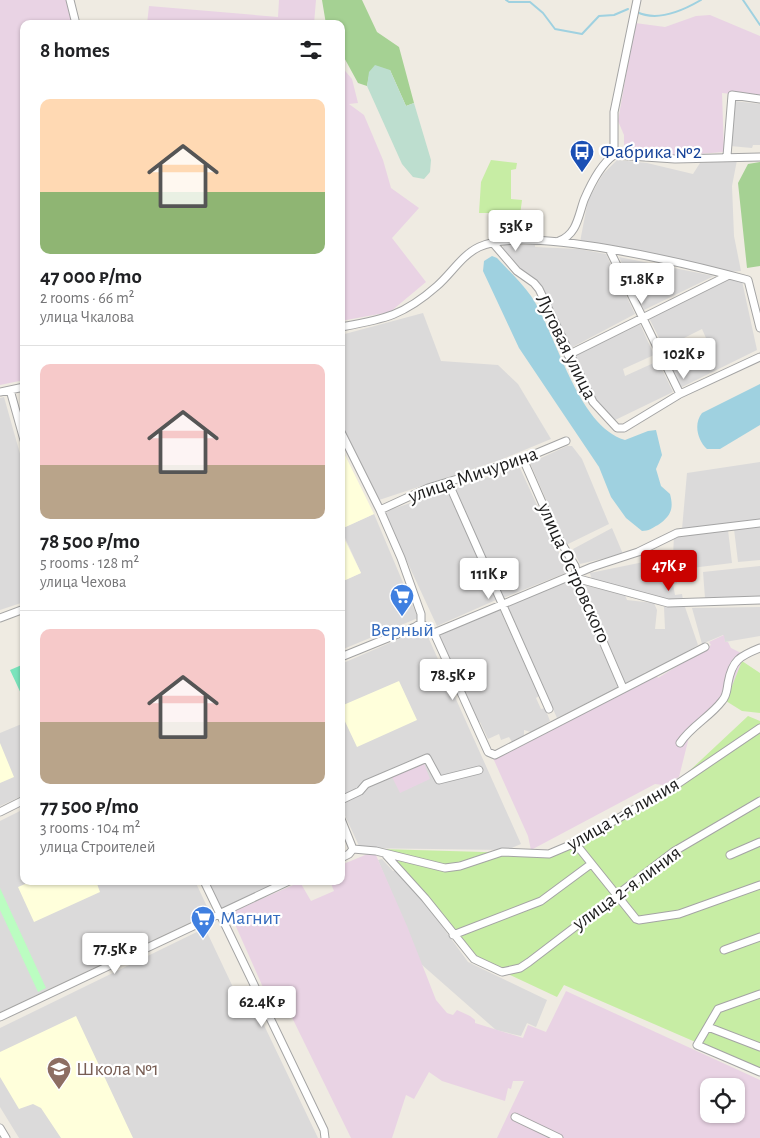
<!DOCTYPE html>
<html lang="en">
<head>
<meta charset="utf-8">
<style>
	:root { --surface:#fff; --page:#f2f2f2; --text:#202124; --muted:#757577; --line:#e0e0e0; --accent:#ca0200 }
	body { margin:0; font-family:"Alegreya Sans",sans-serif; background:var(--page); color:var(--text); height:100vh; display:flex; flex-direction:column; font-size:19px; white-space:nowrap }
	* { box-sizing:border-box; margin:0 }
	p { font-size:16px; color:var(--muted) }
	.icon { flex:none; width:28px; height:28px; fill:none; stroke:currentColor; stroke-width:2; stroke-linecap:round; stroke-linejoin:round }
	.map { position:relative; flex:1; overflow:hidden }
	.side { position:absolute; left:20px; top:20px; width:325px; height:865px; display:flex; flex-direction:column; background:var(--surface); border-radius:10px; box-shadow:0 1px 4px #0004 }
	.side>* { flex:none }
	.buttons { position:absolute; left:700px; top:1078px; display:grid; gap:10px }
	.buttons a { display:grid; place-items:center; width:45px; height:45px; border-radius:10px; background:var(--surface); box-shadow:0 1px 4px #0004; font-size:25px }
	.price { position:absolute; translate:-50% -42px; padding:0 11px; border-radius:5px; background:#fff; color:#222; font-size:16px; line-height:32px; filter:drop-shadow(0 1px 2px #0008) }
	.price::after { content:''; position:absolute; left:50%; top:30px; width:15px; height:11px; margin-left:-8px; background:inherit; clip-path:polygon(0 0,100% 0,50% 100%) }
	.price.selected { background:var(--accent); color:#fff }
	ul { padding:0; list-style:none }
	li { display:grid; align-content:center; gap:10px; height:265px; padding:0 20px }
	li+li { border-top:1px solid var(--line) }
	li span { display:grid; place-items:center; height:155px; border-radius:10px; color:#555 }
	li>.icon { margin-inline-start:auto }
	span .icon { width:90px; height:90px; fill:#fffc; stroke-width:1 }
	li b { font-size:21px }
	h2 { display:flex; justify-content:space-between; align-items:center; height:60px; padding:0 20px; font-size:21px }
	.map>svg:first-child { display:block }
</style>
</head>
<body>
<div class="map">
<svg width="760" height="1138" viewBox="0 0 760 1138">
	<rect width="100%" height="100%" fill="#efebe2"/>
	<path fill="#dbdada" d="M734,101L760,104V145H753L752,148L730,146Z
		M617,160L647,163L693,174L700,163L737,160L732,186L734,236L741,271L728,272L580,242L588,200L603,174Z
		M504,245H535V247L579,249L606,254L635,314L569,349L538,282L522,272L502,248Z
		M619,257L714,276L644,310Z
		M727,279L742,281L757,350L680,388L668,358L706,338L702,329L664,348L649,318Z
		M423,313L441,361L498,365L518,384L551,439L500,460L376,501L341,423V335Z
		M640,324L654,355L623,369L625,376L658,361L673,392L611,422L597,407L570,358Z
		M4,397L24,468V602L0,610V398Z
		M567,446H572L582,459L609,524L566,545L530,463Z
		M760,462V521L682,529L687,473Z
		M519,466L568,572L503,598L454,489Z
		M448,490L496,600L437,626L384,512Z
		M374,514L418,618L341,650V582L361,573L341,529Z
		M760,527V560L738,562L734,529Z
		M612,528L623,554L580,564L573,549Z
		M728,530L732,563L675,570L677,583L673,584L675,595L682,594L683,600L667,599L592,580L590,573L673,556L674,536Z
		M760,566V596L705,598L703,572Z
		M567,580L573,587L619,687L557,718L507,605Z
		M584,585L625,595L627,600L654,603L657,610L655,629H665L664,607H685L698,645L661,667L644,673L646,676L625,683Z
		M760,607V636L725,642L723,635L702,644L692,608Z
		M499,608L539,696L536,698L541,709L545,708L550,721L531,732L524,730V735L512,742L509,737L501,740L499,734L488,739L480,722H478L438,636Z
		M424,628L521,844L507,850L360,848L341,807V664Z
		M24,723V795L0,806V733Z
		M24,809V881H195L210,913L0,1012V821Z
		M382,859L393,871L397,870L426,904L468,962L547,1000L536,1027L527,1023L521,1036L496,1030L421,964L378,860Z
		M209,881H279L221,909Z
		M205,928L240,1002L251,998L318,1138H19L0,1107V1028Z"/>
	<path fill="#e9d3e4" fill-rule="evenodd" d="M0,0H67L73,24H24V380L0,385Z
		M279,0H316L314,24H147L149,6L278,17Z
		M710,15L760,36V97L722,93L724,152L673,156L624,151V135L618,121L635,23L665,27L696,16Z
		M341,66L352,79L358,103L349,104L364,115L383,160L391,188L419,208L392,238L426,282L390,312L341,321Z
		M724,635L725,642H728L731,648L745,655L726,701L689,737L679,777L663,785L655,784L531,850L528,836L493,758L656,675L658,678L711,645L709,642Z
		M422,758L430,779L400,793L389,771Z
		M370,853H375L407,926L436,1000L447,1013L453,1015L457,1010L470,1016L475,1020V1023L523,1038L528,1025L546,1032L566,991L760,1080V1138H497L524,1081H513L511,1089L508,1088L505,1101L442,1081L429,1072L414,1099L406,1095L392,1138H351L281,995L277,989L266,994L230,913L300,882L311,901L334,891L330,881H341V865ZM709,1086H736V1114H709Z"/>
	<path fill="#ffffdb" d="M341,447L374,514L341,529Z
		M341,532L361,573L341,582Z
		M399,681L417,720L357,747L341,713V706Z
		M0,743L14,777L0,783Z
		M32,881H96L100,892L34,922L18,887Z
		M76,1016L133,1138H61L41,1108L33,1104L19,1109L0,1077V1052Z"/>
	<path fill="#c7eda4" d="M491,160L517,163L516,169L511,170V199L522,200L518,230L496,226L498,213H479L481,182Z
		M742,661L760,673V713L742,711L726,701Z
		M748,716L760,721V1070L564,985L557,997L474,958L380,849L552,854L670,789Z"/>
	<path fill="#a5d193" d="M322,0H362L377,32L399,47L414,103L406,106L390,70L369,76L367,86L358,83L341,52V24H326Z
		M760,162V266L747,268L738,183L748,164Z"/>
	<path fill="#bddecf" d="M375,65L390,70L406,106L414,103L431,160L430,172L424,179L413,177L402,164L367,86L369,72Z"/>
	<path fill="#bbfdc1" d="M0,888L46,988L38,992L0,910Z"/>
	<path fill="#7ae4bc" d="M24,664V700L10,670Z"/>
	<path fill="#9fd1e0" d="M492,256L497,258C508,270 521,282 531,296C557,334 577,426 625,440L648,431L656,430L662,455L656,469L661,486L670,494C674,509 671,516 658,525C652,528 649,531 642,531L626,518L611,497L599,467L519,348L483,271L484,261Z
		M760,384V425L720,449H707C698,441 693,424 702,413Z"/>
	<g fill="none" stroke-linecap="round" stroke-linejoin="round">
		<path stroke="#9fd1e0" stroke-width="2" d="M506,0L509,2H530L543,13L555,29L582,34L599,16L614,15L628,9
			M743,0L760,25
			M637,12C657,22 684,10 701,0"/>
		<defs>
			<path id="minor" d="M70,0L76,24
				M614,155V112L637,0
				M727,156L732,95L760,99
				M559,241C577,234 578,217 584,200C590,186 601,164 614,155L675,159L760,157
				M493,243L517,271L534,283L539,289L593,402L617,428H624L680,394L760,357
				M610,251L680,394
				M341,327C384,319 403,316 437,286C451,274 462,255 479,247C527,224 693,265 748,280L760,328
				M568,355L727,276
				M10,390L24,440
				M0,392L24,387
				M341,432L380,510L401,558L421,614V623
				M523,459L555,532L575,566L580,588L623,688
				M448,482L549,709
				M380,510L428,488L523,459L566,441
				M579,579L668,603L760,600
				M0,618L24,609
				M421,623L434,633L488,752L495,755L705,647
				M434,633L592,567L638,552L677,533L760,523
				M341,657L415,627L421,623
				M680,743C691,726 710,717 722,701C727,696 727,689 728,683C732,660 740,656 760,648
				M341,800L360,791L366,784L427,758L439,780L479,770
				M0,812L24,800
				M341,819L353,849
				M575,843L636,919L639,920L679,914L760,885
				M353,849L376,851L445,868L460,866L502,852L549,854L575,843L673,787L760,728
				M386,855L425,898L474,959L502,972L520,968L529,962L673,852L760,801
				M730,855L760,842
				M341,858L349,854L353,849
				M204,881L324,1130L325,1138
				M453,935L541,901L591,864
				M724,950L760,937
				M760,994L718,1009L697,1045L760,1072
				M0,1017L289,881
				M708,1027L760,1047
				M515,1117L559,1138
				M0,1128L6,1138"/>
		</defs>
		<use href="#minor" stroke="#a4a4a4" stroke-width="9"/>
		<use href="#minor" stroke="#fff" stroke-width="7"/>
	</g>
	<defs>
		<symbol id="bus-pin" viewBox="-11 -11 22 30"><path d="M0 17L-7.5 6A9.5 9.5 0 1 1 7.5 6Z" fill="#1a4fb4" stroke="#fff"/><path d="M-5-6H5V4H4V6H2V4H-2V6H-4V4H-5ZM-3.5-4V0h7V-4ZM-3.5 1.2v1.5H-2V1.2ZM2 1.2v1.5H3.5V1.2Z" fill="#fff"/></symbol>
		<symbol id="supermarket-pin" viewBox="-11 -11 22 30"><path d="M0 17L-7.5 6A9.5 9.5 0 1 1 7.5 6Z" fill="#3f7fe0" stroke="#fff"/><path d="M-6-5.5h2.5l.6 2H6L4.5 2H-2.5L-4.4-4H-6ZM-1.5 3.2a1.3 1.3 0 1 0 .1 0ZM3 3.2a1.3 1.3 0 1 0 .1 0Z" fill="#fff"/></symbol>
		<symbol id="school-pin" viewBox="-11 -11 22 30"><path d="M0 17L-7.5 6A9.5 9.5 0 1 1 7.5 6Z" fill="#8d6e63" stroke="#fff"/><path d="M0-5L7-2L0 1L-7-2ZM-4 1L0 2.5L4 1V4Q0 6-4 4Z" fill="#fff"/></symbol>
	</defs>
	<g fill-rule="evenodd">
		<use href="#bus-pin" x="568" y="138" width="28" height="38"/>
		<use href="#supermarket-pin" x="388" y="582" width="28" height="38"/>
		<use href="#supermarket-pin" x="189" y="904" width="28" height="38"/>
		<use href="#school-pin" x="45" y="1055" width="28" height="38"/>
	</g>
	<g text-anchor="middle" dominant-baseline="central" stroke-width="4.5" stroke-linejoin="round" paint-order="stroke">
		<g font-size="20" fill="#164399" stroke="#fff" text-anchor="start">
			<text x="600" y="152">Фабрика №2</text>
		</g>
		<g font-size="20" fill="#1d1d1d" stroke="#fff">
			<text transform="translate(566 347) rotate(64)">Луговая улица</text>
			<text transform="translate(473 475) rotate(-19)">улица Мичурина</text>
			<text transform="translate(574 573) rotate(66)">улица Островского</text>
			<text transform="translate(623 814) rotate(-30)">улица 1-я линия</text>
			<text transform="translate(627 888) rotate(-36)">улица 2-я линия</text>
		</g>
		<g font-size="20" fill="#366cbe" stroke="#fff">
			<text x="402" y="630">Верный</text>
			<text x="220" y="918" text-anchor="start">Магнит</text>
		</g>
		<g font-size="20" fill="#785e54" stroke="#fff" text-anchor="start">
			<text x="76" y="1069">Школа №1</text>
		</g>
	</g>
</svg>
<div class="buttons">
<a><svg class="icon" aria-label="locate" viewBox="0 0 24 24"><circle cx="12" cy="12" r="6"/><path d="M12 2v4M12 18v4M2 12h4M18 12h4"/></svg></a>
</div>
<b class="price" style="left:516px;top:252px">53K ₽</b>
<b class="price" style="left:642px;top:305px">51.8K ₽</b>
<b class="price" style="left:684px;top:380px">102K ₽</b>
<b class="price selected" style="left:669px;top:592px">47K ₽</b>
<b class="price" style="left:489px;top:600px">111K ₽</b>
<b class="price" style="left:453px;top:701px">78.5K ₽</b>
<b class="price" style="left:115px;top:975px">77.5K ₽</b>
<b class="price" style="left:262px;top:1028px">62.4K ₽</b>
<section class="side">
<h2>8 homes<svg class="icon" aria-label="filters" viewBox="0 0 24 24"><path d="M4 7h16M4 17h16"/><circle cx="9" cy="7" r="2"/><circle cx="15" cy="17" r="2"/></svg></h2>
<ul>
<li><span style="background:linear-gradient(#ffd9b3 60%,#8fb573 0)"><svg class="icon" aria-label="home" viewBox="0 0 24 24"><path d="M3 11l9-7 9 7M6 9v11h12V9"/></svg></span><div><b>47 000 ₽/mo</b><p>2 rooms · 66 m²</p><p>улица Чкалова</p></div></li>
<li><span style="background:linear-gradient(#f6c9c9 65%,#b9a48a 0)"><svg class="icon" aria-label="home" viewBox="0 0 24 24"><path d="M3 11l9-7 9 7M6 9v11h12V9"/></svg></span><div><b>78 500 ₽/mo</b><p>5 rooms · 128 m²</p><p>улица Чехова</p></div></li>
<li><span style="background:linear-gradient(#f6c9c9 60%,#b9a48a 0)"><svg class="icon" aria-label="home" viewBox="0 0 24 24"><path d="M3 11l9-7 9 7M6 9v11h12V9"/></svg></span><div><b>77 500 ₽/mo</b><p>3 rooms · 104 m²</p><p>улица Строителей</p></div></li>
</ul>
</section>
</div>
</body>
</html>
